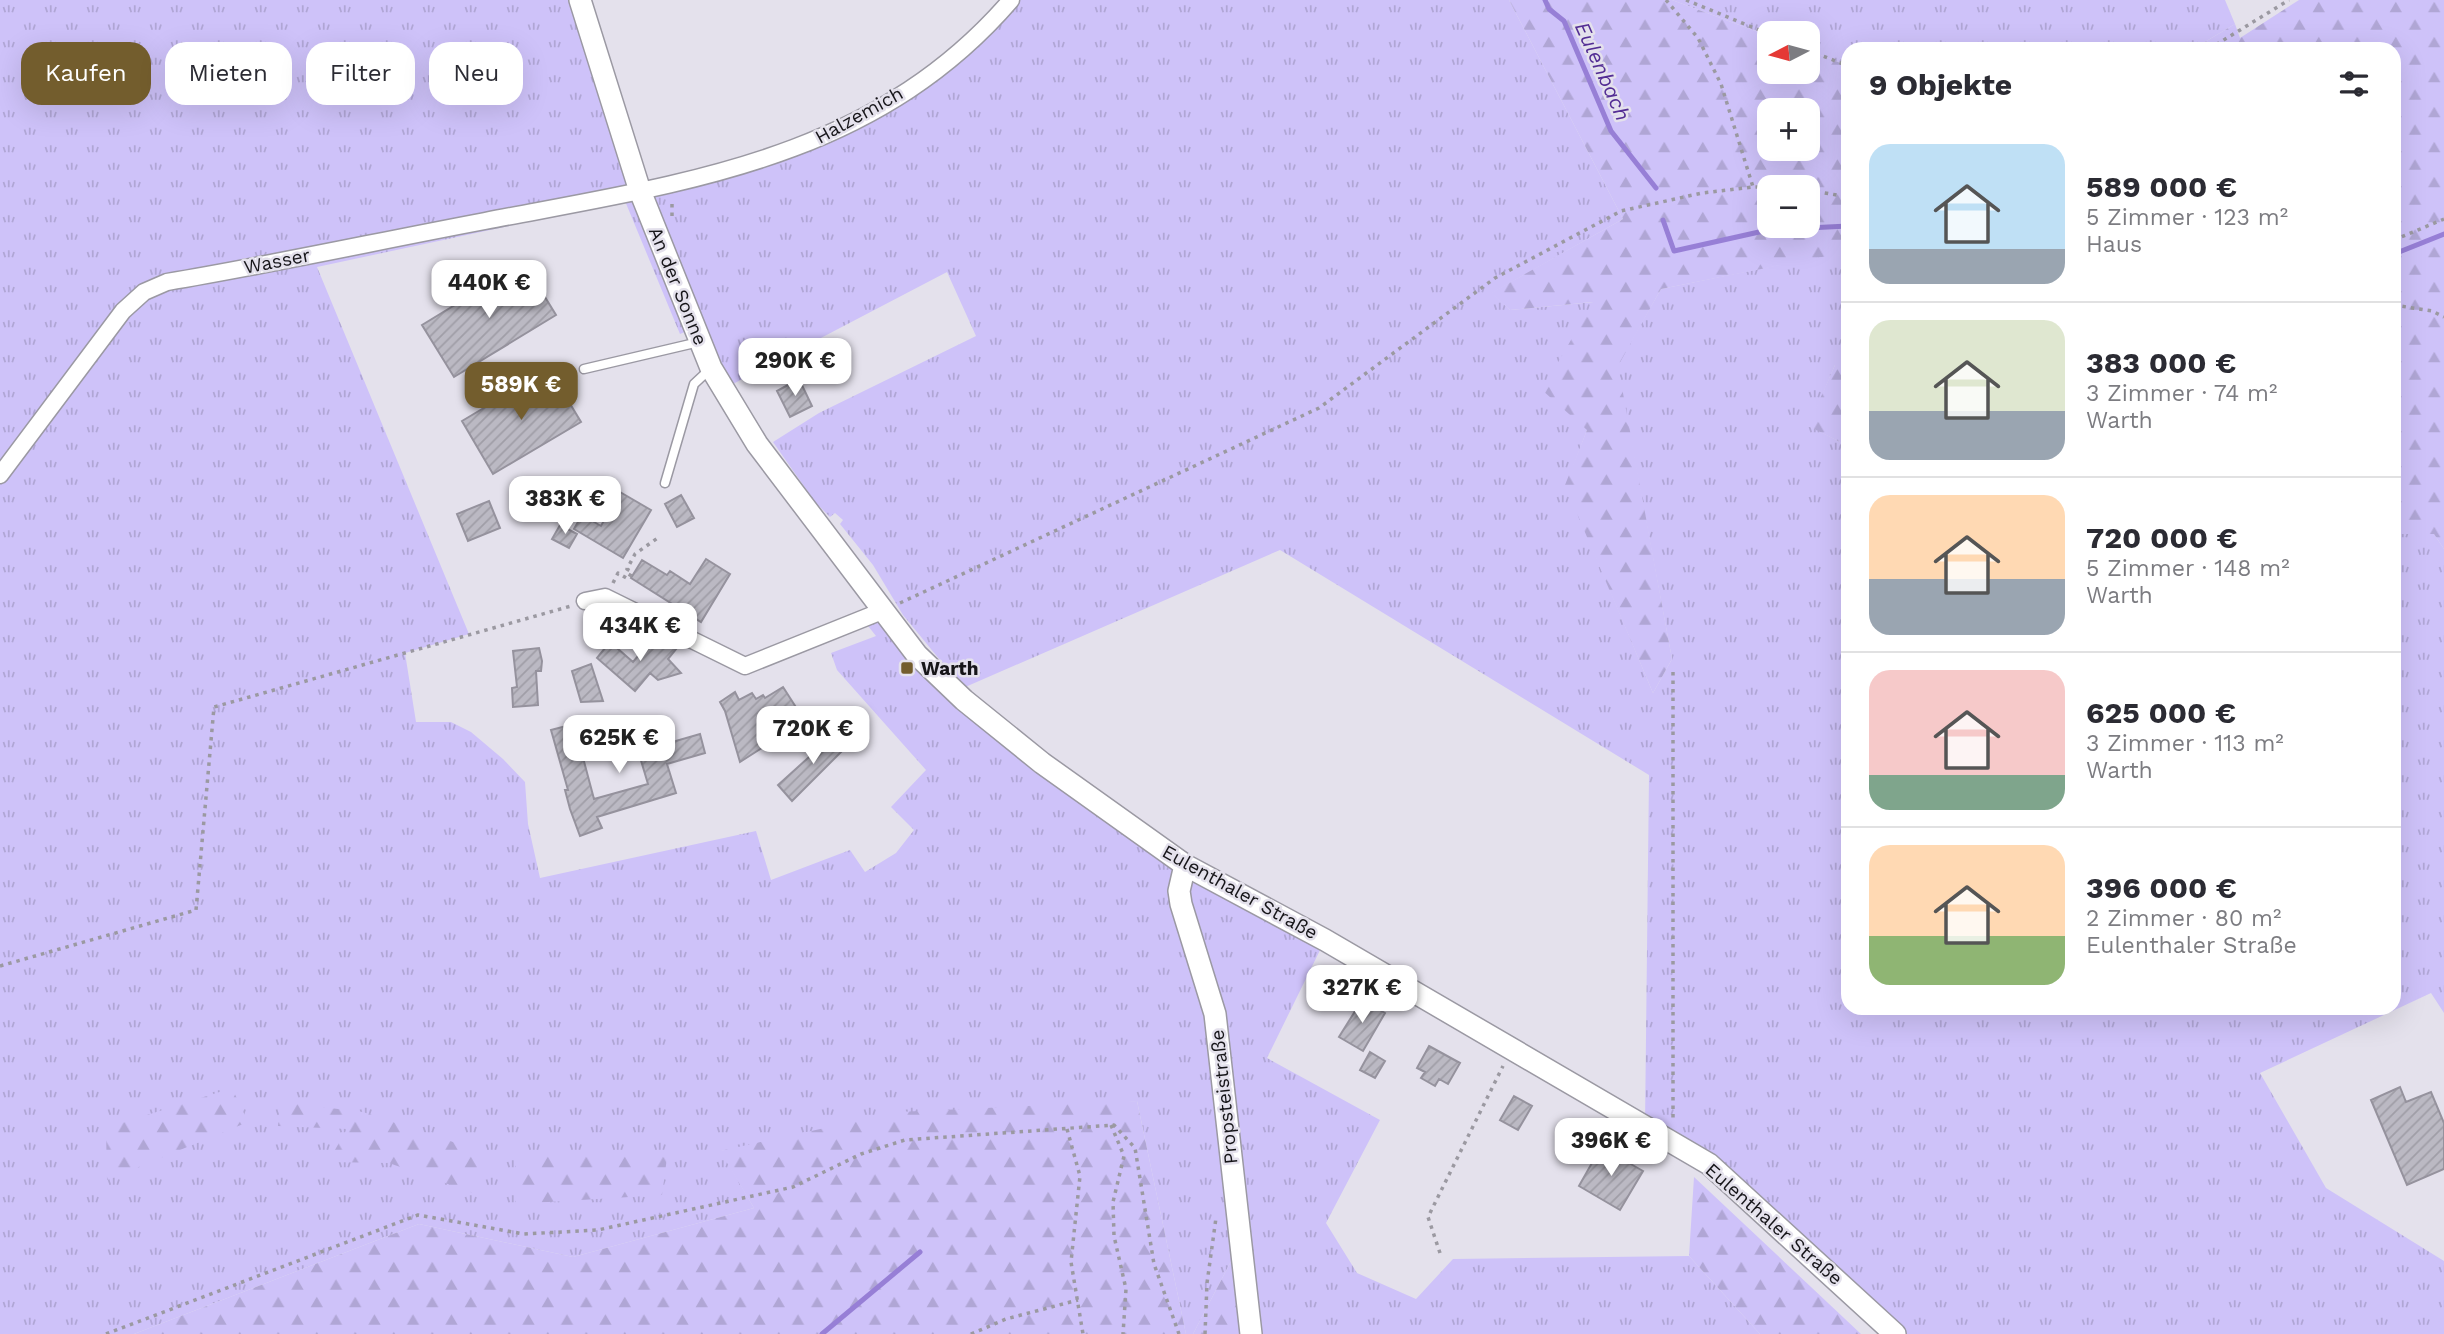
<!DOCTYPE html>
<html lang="de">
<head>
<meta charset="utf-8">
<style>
	:root { --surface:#fff; --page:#f7f7f7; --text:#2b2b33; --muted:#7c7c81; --line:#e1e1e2; --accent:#735d2d }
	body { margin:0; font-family:"Work Sans",sans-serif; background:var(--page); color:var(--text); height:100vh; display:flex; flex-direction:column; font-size:26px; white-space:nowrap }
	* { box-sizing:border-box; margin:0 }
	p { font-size:23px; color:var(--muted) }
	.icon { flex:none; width:38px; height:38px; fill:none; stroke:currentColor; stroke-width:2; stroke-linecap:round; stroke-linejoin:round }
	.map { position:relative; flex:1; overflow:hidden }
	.details { position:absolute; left:1841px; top:42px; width:560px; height:973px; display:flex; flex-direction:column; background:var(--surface); border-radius:21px; box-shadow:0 7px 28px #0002 }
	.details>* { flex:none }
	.top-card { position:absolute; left:21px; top:42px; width:665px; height:63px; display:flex; gap:14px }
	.needle { width:46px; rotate:264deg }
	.fabs { position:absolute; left:1757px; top:21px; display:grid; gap:14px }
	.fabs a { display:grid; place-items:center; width:63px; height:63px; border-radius:14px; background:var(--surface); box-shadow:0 7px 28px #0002; font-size:35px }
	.price { position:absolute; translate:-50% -60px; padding:0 16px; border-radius:14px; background:#fff; color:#222; font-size:23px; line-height:46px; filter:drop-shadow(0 2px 4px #0008) }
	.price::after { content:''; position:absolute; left:50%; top:42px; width:21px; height:16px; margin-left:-10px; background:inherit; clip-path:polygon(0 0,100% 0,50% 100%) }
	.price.current { background:var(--accent); color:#fff }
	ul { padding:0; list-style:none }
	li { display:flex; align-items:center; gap:21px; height:175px; padding:0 28px }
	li+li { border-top:2px solid var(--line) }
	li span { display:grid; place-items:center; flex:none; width:196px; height:140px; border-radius:21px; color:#555 }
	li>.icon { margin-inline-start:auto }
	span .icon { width:84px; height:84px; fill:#fffc; stroke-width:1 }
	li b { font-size:30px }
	h2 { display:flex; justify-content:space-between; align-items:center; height:84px; padding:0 28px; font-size:30px }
	.pill { padding:0 24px; border-radius:21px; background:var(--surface); box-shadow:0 7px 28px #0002; font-size:24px; line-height:63px }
	.pill.current { background:var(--accent); color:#fff }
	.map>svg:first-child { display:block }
</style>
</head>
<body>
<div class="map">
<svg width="2444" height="1334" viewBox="0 0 2444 1334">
	<defs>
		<pattern id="grass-tufts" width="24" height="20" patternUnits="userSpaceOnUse" patternTransform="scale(1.75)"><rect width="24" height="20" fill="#cec2f9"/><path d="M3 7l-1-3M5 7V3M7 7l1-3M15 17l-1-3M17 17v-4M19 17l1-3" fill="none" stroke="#b0a6d5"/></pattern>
		<pattern id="forest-firs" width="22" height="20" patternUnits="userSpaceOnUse" patternTransform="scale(1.75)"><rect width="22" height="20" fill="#cec2f9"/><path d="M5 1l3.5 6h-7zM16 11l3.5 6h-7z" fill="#b0a6d5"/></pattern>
		<pattern id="building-hatch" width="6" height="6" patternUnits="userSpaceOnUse" patternTransform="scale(1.75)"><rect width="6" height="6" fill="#bbb9c3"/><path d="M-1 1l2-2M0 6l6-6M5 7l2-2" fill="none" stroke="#a09ea7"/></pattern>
	</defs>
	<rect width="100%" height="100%" fill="#e4e1ec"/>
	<path fill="url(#grass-tufts)" d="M0,0H580L640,190L672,186L884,105L1011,0H1509L1623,219L1492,293L1510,310L1594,302L1587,430L1566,485L1653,693L1672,659L1617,366L1661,289L1832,254L1848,257V365H1835L1809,426L1848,446V1008H2394V534H2434L2444,549V1013L2431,993L2260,1073L2326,1188L2444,1261V1334H1895L1813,1256L1645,1125L1649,775L1280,550L963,688L903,615L873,565L840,524L843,520L835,513L830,517L815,502L773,442L819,413L976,336L947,272L731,385L701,325L680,334L625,201L317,267L469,634L405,653L416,722H451L471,732L503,759L525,782L528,824L540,878L756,831L771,880L850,850L865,872L896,853L914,830L891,807L926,770L837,670L831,653L876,636L857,612L882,611L917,655L1185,865L1325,940L1267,1058L1380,1120L1326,1223L1357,1273L1416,1299L1453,1259L1689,1256L1760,1334H1249L1239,1246L1193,1334H1186L1137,1101L721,1151L754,1208L573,1257L419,1224L134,1334H0Z
		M1672,0H2225L2235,24L2193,49H1848V66L1808,50V33H1769V36Z"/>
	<path fill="url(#forest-firs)" fill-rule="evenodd" d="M1509,0H1672L1769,36V72H1808V50L1848,66V257L1832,255L1661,289L1618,366L1672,659L1653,693L1565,485L1587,430L1542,390L1593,302L1510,310L1491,293L1623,219ZM1769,110H1808V149H1769ZM1808,187V226H1769V187Z
		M2299,0H2444V549L2434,534H2394V49H2193L2235,24L2240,38Z
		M1835,365H1848V446L1808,426Z
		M232,1088L248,1122L107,1180L106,1128Z
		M1137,1101L1186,1334H134L419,1224L573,1257L754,1208L720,1151L898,1112Z
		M280,1102L363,1112L489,1154L473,1193L389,1163L328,1162L347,1129L278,1126Z
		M668,1150L662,1195L516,1204V1156Z
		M1694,1177L1861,1334H1760L1689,1256Z
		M1240,1244L1249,1334H1193Z"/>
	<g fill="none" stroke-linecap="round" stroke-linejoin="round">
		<path stroke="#977fd6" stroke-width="5" d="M1545,0L1549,9L1564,21L1611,131L1656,188
			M1663,220L1674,251L1768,230L1848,226
			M2394,254L2444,234
			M822,1334L920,1252"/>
	</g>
	<path fill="url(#building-hatch)" stroke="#95929d" stroke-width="2" d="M524,263L556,315L454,377L422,325Z
		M549,369L581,422L493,474L462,421Z
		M799,379L812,406L790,417L777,391Z
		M620,492L651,510L623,558L574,529L582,515L601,526Z
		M681,495L694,518L677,527L665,504Z
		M489,501L500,528L468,541L457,514Z
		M560,525L577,534L569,548L552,539Z
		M706,559L730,574L701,622L631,578L642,560L667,575L670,571L690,584Z
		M657,640L677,648L668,659L681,673L658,680L650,673L635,691L597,658L610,642L633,662L649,643L652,646Z
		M539,648L542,661L541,671H536L538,705L513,707L512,688L517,687L513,651Z
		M591,664L603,701L581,702L572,671Z
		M783,687L799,712L781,724L787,732L740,762L725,711L720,702L735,692L739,700L752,693L756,699L763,695L765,698Z
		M574,724L594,799L648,784L634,737L658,730L662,745L700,734L705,753L667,764L676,793L597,817L602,828L580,836L570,809L565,790H568L551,730Z
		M838,731L850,743L792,801L778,785Z
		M1362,1000L1385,1013L1363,1051L1339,1037Z
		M1429,1046L1460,1063L1448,1084L1439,1079L1435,1086L1421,1078L1425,1072L1417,1068Z
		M1370,1052L1385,1061L1375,1078L1360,1070Z
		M2400,1087L2406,1102L2431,1092L2444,1123V1169L2407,1185L2371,1100Z
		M1514,1096L1532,1106L1518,1130L1500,1120Z
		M1601,1147L1643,1171L1620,1210L1579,1186Z"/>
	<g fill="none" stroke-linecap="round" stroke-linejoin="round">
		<defs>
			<path id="lane" d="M584,369L699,342
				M665,483L694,384L709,370"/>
			<path id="street" d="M0,475L123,311L144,292L167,282C274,264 379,241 485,221C681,183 872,161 1011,0
				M585,601L605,597L745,666L882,611"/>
			<path id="secondary" d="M580,0L640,191L711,368L757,444L917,655L964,700L1042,763L1185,865L1325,940L1709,1164L1895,1334
				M1185,865L1179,891L1181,904L1215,1014L1251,1334"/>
		</defs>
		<use href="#lane" stroke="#9b99a3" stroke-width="11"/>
		<use href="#street" stroke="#9b99a3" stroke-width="19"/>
		<use href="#secondary" stroke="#9b99a3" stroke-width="24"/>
		<path stroke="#9b99a1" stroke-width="3.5" stroke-dasharray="3.5 5" stroke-linecap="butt" d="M1666,0L1698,38L1721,84L1753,187
			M1686,0L1769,34
			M2209,49L2289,0
			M1808,50L1848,66
			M1808,190L1848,197
			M672,216V199
			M2394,240L2444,219
			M2394,305L2432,311L2444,317
			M613,583L618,573L628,579L632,572L627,569L635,554L659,537
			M900,603L1319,408L1495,278L1621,211L1702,193L1753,187H1790
			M1673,672V1122
			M0,966L196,910L214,707L571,606
			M1111,1125L1124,1156L1113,1202L1114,1236L1126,1289L1123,1334
			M1067,1129L1080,1176L1071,1262L1083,1334
			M1440,1253L1428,1217L1503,1066
			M106,1334L418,1215L524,1234L598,1230L793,1187L861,1154L905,1140L1114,1125L1135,1148L1154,1264L1179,1334
			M971,1334L1006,1319L1078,1300
			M1205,1334L1207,1283L1216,1218"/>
		<use href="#lane" stroke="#fff" stroke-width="8"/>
		<use href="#street" stroke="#fff" stroke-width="16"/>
		<use href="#secondary" stroke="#fff" stroke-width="21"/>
	</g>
	<rect fill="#735d2d" stroke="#e4e1ec" stroke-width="2.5" x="900" y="661" width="14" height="14" rx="3.5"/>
	<g text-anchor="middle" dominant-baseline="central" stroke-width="5" stroke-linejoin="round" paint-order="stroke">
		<g font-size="19" fill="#161519" stroke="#e4e1ec">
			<text transform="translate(859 115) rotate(-29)">Halzemich</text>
			<text transform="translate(277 261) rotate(-11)">Wasser</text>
			<text transform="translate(678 286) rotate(68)">An der Sonne</text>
			<text transform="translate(1240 892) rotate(29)">Eulenthaler Straße</text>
			<text transform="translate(1224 1097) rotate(-96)">Propsteistraße</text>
			<text transform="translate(1774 1224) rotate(41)">Eulenthaler Straße</text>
		</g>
		<g font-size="19" font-weight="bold" fill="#161519" stroke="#e4e1ec" text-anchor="start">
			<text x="921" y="668">Warth</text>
		</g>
		<g font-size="21" font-style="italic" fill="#532d94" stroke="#e4e1ec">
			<text transform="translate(1603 71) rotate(66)">Eulenbach</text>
		</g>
	</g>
</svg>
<div class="fabs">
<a><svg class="needle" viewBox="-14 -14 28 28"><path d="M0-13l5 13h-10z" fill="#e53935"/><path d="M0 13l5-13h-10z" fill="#7c7c81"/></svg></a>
<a>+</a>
<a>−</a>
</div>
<b class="price" style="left:489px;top:320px">440K €</b>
<b class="price" style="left:795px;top:398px">290K €</b>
<b class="price current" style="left:521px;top:422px">589K €</b>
<b class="price" style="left:565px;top:536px">383K €</b>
<b class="price" style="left:640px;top:663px">434K €</b>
<b class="price" style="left:813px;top:766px">720K €</b>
<b class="price" style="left:619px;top:775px">625K €</b>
<b class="price" style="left:1362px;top:1025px">327K €</b>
<b class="price" style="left:1611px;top:1178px">396K €</b>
<div class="top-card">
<a class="pill current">Kaufen</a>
<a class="pill">Mieten</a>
<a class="pill">Filter</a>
<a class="pill">Neu</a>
</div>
<section class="details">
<h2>9 Objekte<svg class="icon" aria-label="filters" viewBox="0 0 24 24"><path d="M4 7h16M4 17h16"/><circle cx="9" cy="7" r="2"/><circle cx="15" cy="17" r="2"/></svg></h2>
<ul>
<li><span style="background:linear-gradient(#bfe0f5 75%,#9aa5b1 0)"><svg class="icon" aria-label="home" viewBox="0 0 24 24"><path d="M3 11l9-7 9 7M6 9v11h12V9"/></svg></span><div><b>589 000 €</b><p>5 Zimmer · 123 m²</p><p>Haus</p></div></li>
<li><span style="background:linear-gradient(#dfe7d0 65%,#9aa5b1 0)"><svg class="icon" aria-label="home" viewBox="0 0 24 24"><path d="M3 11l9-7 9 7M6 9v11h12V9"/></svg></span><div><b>383 000 €</b><p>3 Zimmer · 74 m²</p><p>Warth</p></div></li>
<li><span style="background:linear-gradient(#ffd9b3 60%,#9aa5b1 0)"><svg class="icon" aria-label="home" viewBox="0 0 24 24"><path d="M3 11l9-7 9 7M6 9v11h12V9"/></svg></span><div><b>720 000 €</b><p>5 Zimmer · 148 m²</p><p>Warth</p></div></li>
<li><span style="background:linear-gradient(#f6c9c9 75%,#7fa58c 0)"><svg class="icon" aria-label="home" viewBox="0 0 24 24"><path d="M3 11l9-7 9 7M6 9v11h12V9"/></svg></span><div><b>625 000 €</b><p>3 Zimmer · 113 m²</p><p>Warth</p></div></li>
<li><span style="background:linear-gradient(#ffd9b3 65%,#8fb573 0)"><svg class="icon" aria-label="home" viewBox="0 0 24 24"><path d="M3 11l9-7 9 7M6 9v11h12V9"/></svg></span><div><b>396 000 €</b><p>2 Zimmer · 80 m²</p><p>Eulenthaler Straße</p></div></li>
</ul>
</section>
</div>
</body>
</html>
